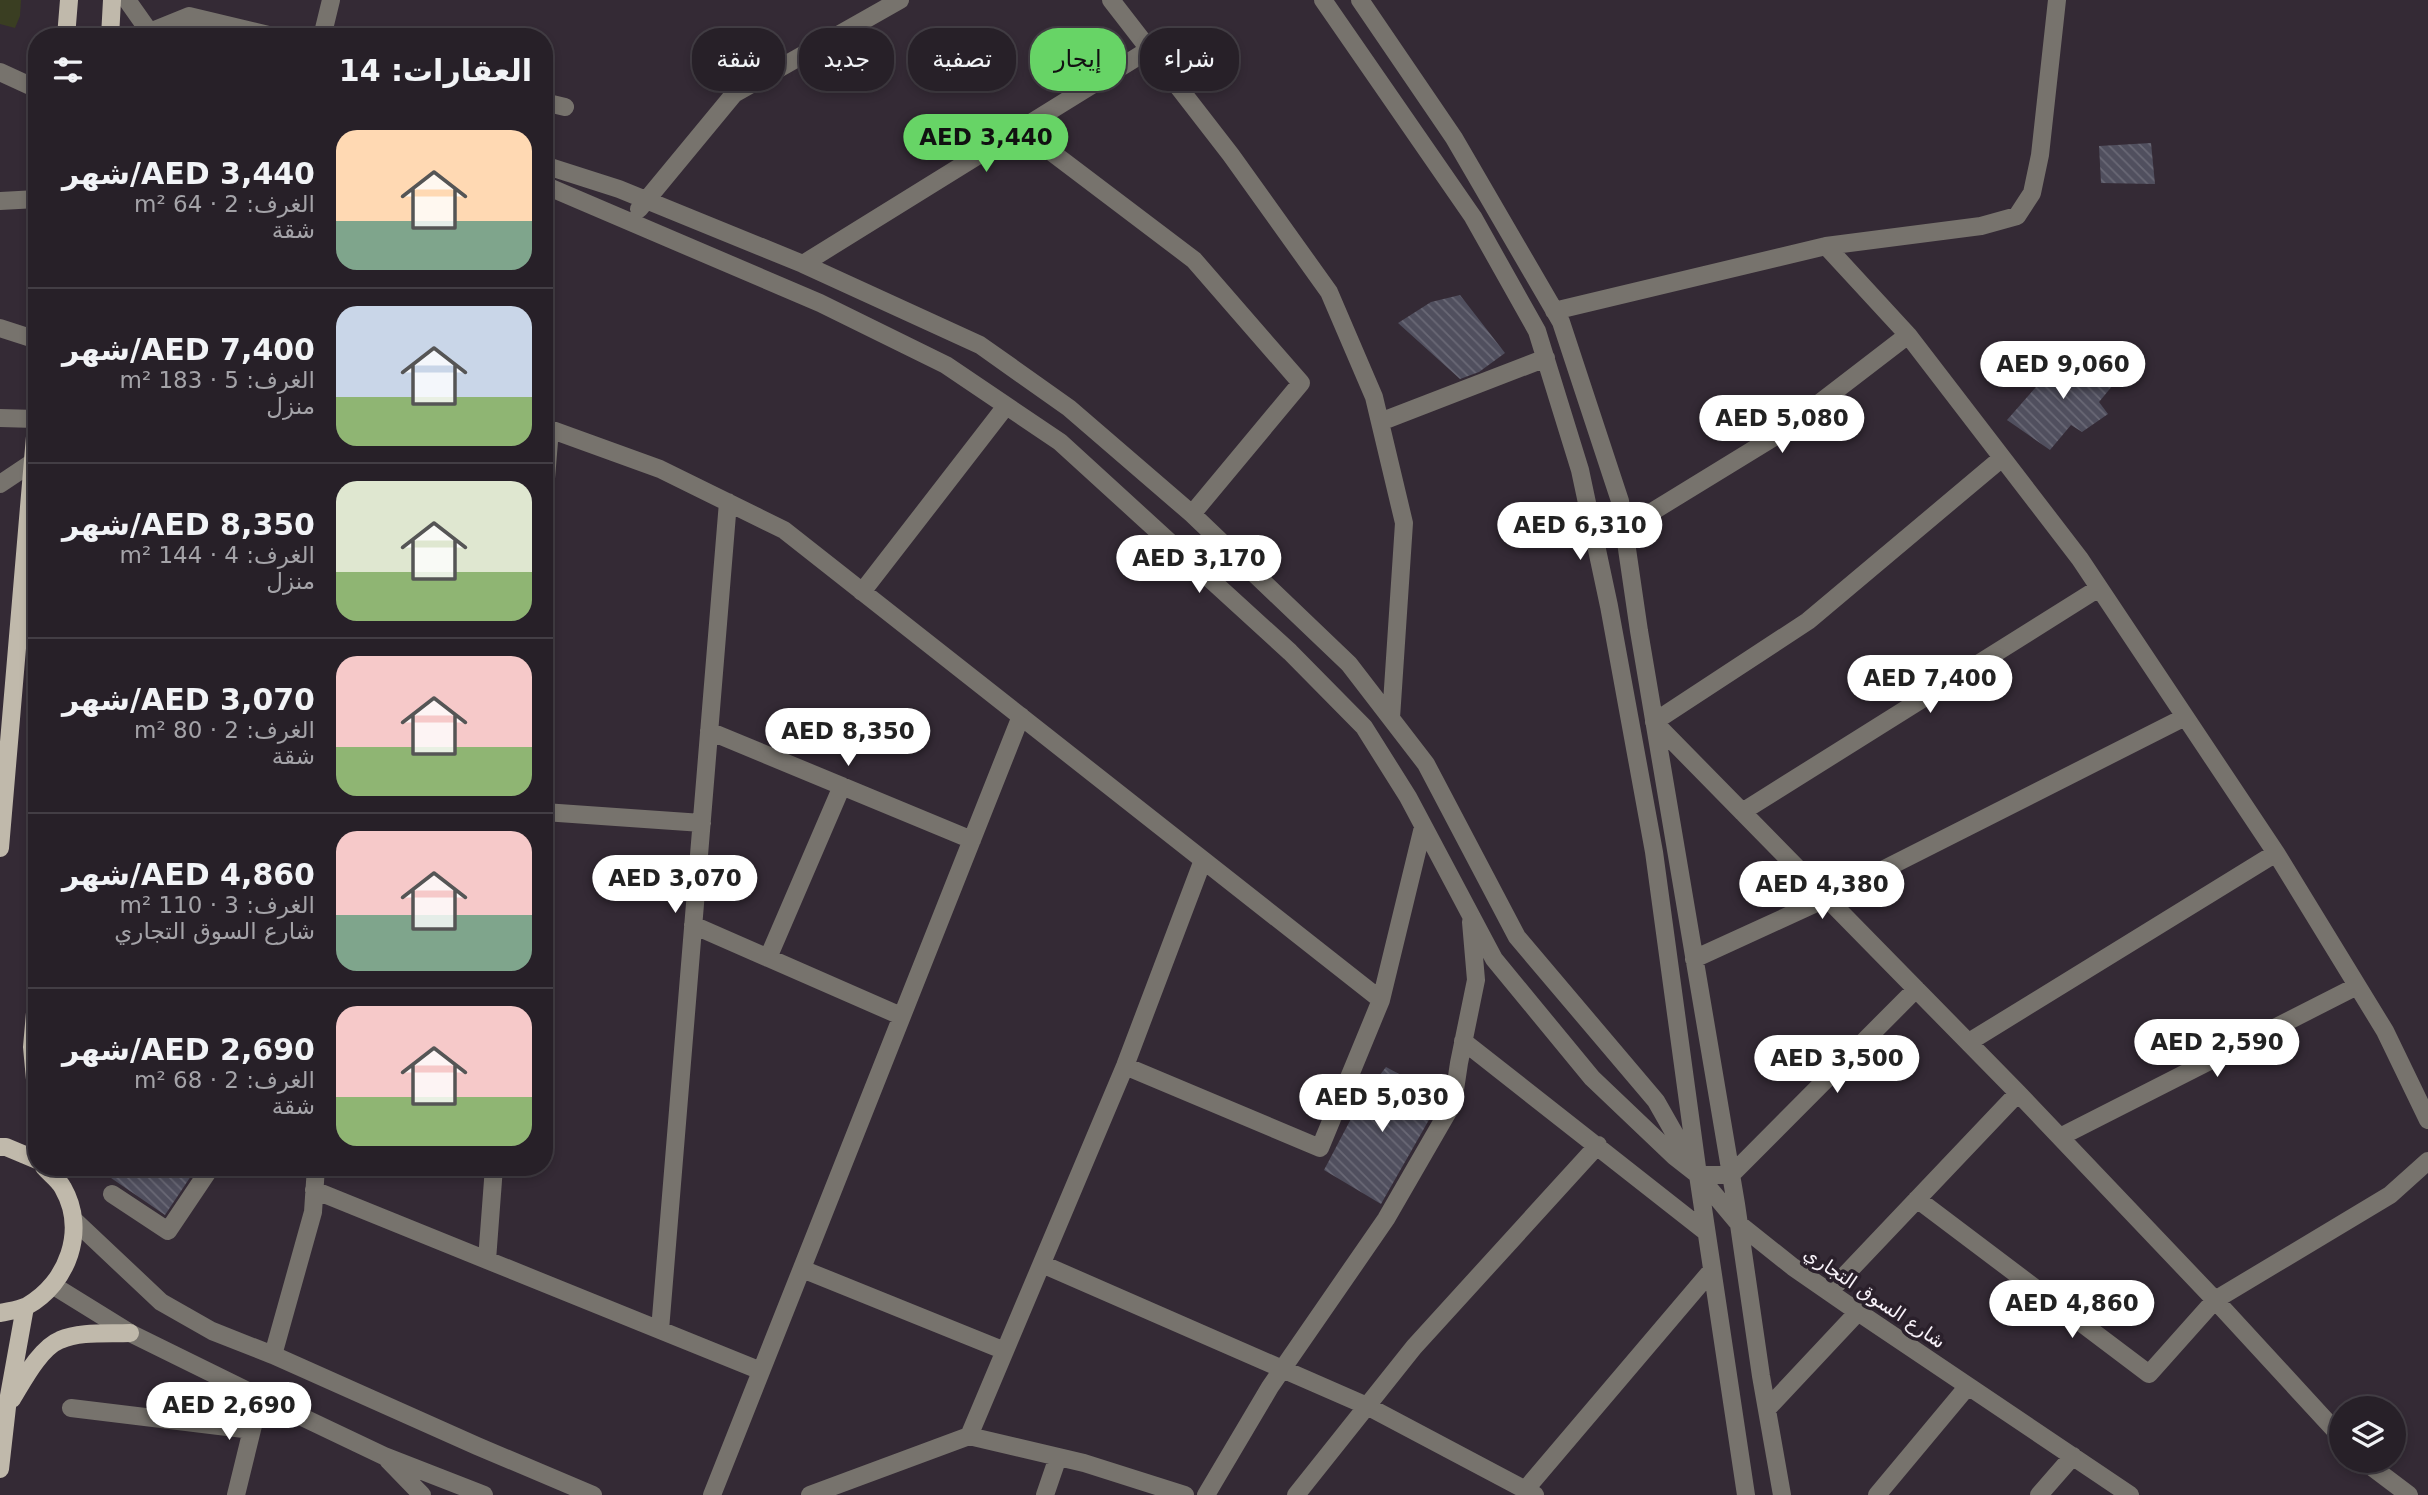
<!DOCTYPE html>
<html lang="ar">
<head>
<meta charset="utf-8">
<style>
	:root { --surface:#272028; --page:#2f2830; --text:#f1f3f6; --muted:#a4a3a8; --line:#433e45; --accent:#67d466 }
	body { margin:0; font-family:"DejaVu Sans",Vazirmatn,sans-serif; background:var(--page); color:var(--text); direction:rtl; height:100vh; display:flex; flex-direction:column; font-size:26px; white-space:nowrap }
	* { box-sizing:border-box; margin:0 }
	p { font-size:23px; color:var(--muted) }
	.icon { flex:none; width:38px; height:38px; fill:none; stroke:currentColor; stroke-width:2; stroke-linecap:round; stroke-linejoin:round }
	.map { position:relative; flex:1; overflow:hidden; direction:ltr }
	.sheet { position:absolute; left:28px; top:28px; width:525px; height:1148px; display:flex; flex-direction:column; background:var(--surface); border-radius:28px; box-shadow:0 4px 10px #0003,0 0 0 2px var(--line); direction:rtl }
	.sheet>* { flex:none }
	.guide { position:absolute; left:574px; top:28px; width:665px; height:63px; direction:rtl; display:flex; gap:14px }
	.tools { position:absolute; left:2329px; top:1396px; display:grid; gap:14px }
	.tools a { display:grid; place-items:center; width:77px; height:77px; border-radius:50%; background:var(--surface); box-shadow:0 4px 10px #0003,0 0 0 2px var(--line); font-size:35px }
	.price { position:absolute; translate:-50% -60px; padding:0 16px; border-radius:24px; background:#fff; color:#222; font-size:23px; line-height:46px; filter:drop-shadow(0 2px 4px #0008) }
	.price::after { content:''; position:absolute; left:50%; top:42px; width:21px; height:16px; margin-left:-10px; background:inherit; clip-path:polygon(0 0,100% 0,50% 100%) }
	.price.active { background:var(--accent); color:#111 }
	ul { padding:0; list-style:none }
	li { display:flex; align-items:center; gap:21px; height:175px; padding:0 21px }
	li+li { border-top:2px solid var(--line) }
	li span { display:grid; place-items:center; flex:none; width:196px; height:140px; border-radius:21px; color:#555 }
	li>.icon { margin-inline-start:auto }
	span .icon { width:84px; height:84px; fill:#fffc; stroke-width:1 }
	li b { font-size:30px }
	h2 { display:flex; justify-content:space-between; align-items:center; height:84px; padding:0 21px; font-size:30px }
	.tag { padding:0 24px; border-radius:28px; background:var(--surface); box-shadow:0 4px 10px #0003,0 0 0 2px var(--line); font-size:24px; line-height:63px }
	.tag.active { background:var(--accent); color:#111 }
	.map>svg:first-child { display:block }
</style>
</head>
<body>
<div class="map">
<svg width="2428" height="1495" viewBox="0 0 2428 1495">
	<defs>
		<pattern id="building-back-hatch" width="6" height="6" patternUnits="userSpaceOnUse" patternTransform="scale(1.75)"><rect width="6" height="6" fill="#504f5e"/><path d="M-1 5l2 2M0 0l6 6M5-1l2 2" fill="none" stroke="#6a6976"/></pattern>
	</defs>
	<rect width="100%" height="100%" fill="#342a35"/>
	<path fill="#3a3e22" d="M0,0H21L20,16L15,28L0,24Z"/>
	<path fill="url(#building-back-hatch)" d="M2151,143L2155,184L2101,183L2099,146Z
		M1460,295L1505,353L1479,372L1460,379L1398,323L1431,302Z
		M2071,347L2113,385L2099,402L2108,414L2082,432L2071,425L2050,450L2007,420Z
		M1386,1067L1442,1097L1381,1204L1324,1170L1362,1098Z
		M95,1167H197L165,1215Z"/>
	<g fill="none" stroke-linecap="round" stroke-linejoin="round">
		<path stroke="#77736d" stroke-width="18" d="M127,0L146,27L160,37
			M1111,0L1231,155L1329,292L1374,397L1404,523L1391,718
			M1323,0L1473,217L1537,331L1580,470L1609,606L1654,852L1698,1175L1746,1495
			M1360,0L1454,138L1561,322L1620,501L1639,631L1736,1204L1761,1376L1782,1495
			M152,31L189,16L277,37
			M322,37L331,0
			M0,72L37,89
			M544,102L565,107
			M1021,129L1194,260L1301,383L1192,514
			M544,165L619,189L803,264L980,345L1069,408L1192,514L1349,664L1426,764L1517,937L1656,1101L1698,1175L1739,1224L1793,1267L1858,1312L2130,1495
			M544,185L820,303L946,365L1060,442L1290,652L1364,727L1408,797L1494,959L1592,1078L1675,1157L1698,1175H1731L1916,989
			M0,201L37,199
			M639,209L734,94L900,0
			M1826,246L1908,335L2080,559L2276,853L2385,1031L2428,1120
			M803,264L1150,49
			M1554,311L1826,246L1981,226L2017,216L2032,193L2040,155L2057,0
			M0,328L37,340
			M0,418L36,419
			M1380,422L1546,358
			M544,427L660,469L784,530L1381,1000
			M2002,458L1808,621L1654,722L2018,1093L2215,1300L2342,1438
			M0,484L33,462
			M544,503L550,429
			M1624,529L1779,434L1908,335
			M862,592L1006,406
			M709,731L972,840
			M544,812L702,823
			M1742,812L2099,588
			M693,925L901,1016
			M768,958L842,786
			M1694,959L1827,898L2185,717
			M1463,1041L1706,1232
			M1969,1042L2276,853
			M1125,1066L1320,1148L1381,1000L1423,827
			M2060,1137L2357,986
			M314,1190L761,1371
			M112,1194L168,1231L211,1167
			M1917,1199L2149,1374L2215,1300L2390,1195L2428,1161
			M74,1220L161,1302L212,1331L273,1355L477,1446L593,1495
			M487,1260L494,1167
			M1042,1264L1367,1406L1535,1495
			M802,1269L1005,1351
			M54,1286L130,1333L260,1397L384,1456L484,1495
			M1829,1292L2018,1093
			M660,1330L728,502
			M273,1355L313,1212L316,1167
			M71,1408L252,1430
			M1767,1409L1858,1312
			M969,1436L1084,1463L1185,1495
			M388,1460L422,1495
			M2364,1461L2409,1495
			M1525,1490L1712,1270
			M236,1495L260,1397
			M712,1495L1021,716
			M810,1495L969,1436L1125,1066L1203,860
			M1045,1495L1058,1457
			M1206,1495L1270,1387L1386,1219L1453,1103L1459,1063L1476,980L1471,922
			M1296,1495L1414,1347L1598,1145
			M1877,1495L1968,1386
			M2039,1495L2073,1456"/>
		<path stroke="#c0b9ab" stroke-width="18" d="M66,37L69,0
			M110,37L112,0
			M0,848L37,413
			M37,990L32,1047L37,1101
			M0,1147H6L37,1160
			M0,1313C8,1311 19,1310 27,1306C68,1283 87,1230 63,1188C59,1180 50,1174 44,1167
			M12,1399C23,1381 40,1348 60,1340C80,1331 108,1334 130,1333
			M0,1469L7,1407L25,1307"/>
	</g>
	<g text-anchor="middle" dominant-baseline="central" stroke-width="7" stroke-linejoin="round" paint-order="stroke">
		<g font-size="19" fill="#f8f2f9" stroke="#2a202b">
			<text transform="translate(1875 1297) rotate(34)">شارع السوق التجاري</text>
		</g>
	</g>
</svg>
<div class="tools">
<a><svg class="icon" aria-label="layers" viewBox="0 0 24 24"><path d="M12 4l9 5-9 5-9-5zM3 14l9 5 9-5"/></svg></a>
</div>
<b class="price active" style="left:986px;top:174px">AED 3,440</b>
<b class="price" style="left:2063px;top:401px">AED 9,060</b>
<b class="price" style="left:1782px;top:455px">AED 5,080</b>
<b class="price" style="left:1580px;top:562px">AED 6,310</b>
<b class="price" style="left:1199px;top:595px">AED 3,170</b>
<b class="price" style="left:1930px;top:715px">AED 7,400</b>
<b class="price" style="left:848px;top:768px">AED 8,350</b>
<b class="price" style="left:675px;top:915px">AED 3,070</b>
<b class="price" style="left:1822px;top:921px">AED 4,380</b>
<b class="price" style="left:2217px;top:1079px">AED 2,590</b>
<b class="price" style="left:1837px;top:1095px">AED 3,500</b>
<b class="price" style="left:1382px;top:1134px">AED 5,030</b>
<b class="price" style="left:2072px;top:1340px">AED 4,860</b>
<b class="price" style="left:229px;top:1442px">AED 2,690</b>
<div class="guide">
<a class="tag">شراء</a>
<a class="tag active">إيجار</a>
<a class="tag">تصفية</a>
<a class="tag">جديد</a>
<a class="tag">شقة</a>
</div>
<section class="sheet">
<h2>العقارات: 14<svg class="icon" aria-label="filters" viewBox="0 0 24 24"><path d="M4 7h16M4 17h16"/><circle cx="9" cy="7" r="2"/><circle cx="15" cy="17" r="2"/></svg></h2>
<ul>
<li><span style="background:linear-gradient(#ffd9b3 65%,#7fa58c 0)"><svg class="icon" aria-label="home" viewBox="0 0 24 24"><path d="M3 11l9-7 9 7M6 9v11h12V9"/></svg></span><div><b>AED 3,440/شهر</b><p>الغرف: 2 · 64 m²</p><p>شقة</p></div></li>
<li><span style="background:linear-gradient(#c9d6e8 65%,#8fb573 0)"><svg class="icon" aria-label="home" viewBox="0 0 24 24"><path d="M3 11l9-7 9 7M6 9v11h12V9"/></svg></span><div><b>AED 7,400/شهر</b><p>الغرف: 5 · 183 m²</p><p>منزل</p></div></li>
<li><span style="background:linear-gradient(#dfe7d0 65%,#8fb573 0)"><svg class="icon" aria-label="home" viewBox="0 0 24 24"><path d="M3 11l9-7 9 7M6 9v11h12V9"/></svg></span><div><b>AED 8,350/شهر</b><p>الغرف: 4 · 144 m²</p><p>منزل</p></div></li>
<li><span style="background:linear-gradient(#f6c9c9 65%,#8fb573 0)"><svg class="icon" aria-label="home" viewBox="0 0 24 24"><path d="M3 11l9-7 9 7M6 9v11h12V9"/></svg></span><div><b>AED 3,070/شهر</b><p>الغرف: 2 · 80 m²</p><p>شقة</p></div></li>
<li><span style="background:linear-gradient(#f6c9c9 60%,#7fa58c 0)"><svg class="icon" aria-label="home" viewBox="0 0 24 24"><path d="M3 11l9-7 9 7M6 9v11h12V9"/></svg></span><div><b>AED 4,860/شهر</b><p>الغرف: 3 · 110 m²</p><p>شارع السوق التجاري</p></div></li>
<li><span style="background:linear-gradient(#f6c9c9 65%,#8fb573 0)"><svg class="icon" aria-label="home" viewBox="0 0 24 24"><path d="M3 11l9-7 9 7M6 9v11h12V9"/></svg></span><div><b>AED 2,690/شهر</b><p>الغرف: 2 · 68 m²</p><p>شقة</p></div></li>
</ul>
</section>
</div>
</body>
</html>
